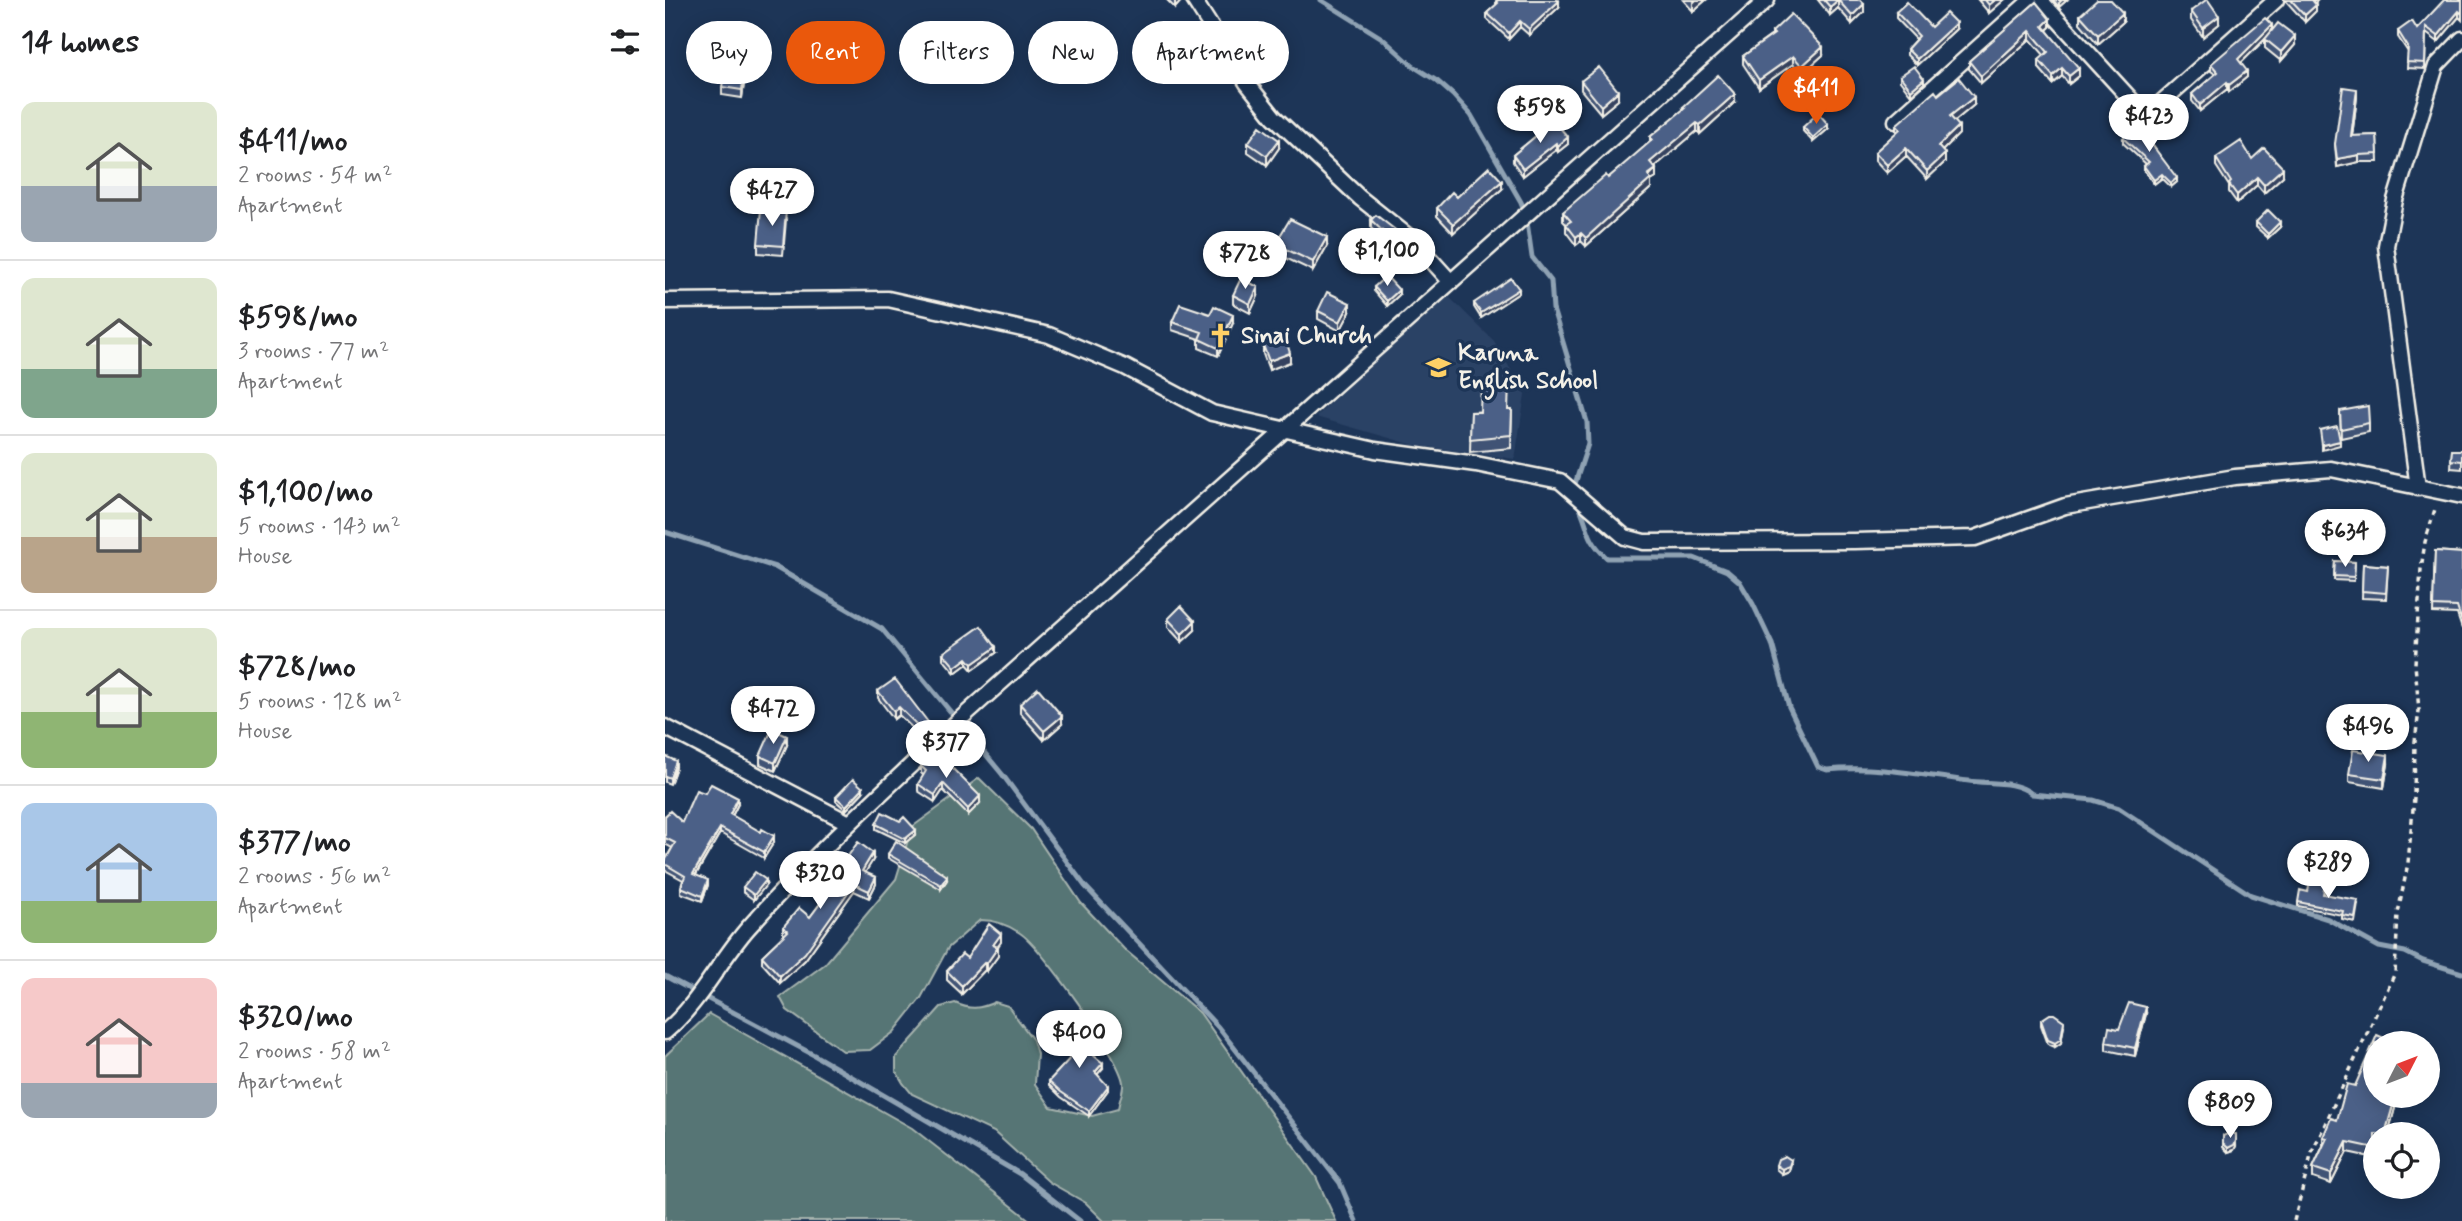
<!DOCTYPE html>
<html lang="en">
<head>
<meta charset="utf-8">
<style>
	:root { --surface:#fff; --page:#f2f2f2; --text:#202124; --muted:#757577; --line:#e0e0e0; --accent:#ea580c }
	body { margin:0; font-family:Mynerve,sans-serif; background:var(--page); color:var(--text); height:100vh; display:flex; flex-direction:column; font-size:26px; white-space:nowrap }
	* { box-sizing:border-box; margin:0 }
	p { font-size:23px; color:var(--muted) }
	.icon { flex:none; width:38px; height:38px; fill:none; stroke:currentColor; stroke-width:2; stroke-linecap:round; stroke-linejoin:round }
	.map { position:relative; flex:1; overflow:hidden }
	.sheet { display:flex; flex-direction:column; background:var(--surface); width:665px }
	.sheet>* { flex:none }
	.hud { position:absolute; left:21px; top:21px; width:665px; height:63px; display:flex; gap:14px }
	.needle { width:46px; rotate:48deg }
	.tools { position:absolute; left:1698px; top:1031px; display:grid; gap:14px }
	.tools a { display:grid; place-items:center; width:77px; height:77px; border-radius:50%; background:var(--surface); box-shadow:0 4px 18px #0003; font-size:35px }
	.price { position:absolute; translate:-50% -60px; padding:0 16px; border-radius:24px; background:#fff; color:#222; font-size:23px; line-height:46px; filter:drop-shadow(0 2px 4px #0008) }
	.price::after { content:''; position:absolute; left:50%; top:42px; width:21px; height:16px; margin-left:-10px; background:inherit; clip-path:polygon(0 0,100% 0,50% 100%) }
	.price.active { background:var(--accent); color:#fff }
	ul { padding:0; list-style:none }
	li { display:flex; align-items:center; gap:21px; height:175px; padding:0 21px }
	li+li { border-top:2px solid var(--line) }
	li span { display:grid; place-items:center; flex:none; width:196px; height:140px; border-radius:14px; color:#555 }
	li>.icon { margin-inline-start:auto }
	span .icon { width:84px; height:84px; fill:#fffc; stroke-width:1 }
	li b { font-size:30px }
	h2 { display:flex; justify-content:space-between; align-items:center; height:84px; padding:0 21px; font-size:30px }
	.pill { padding:0 24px; border-radius:32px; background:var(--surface); box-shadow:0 4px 18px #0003; font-size:24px; line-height:63px }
	.pill.active { background:var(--accent); color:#fff }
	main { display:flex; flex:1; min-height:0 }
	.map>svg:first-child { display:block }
</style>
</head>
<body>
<main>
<section class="sheet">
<h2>14 homes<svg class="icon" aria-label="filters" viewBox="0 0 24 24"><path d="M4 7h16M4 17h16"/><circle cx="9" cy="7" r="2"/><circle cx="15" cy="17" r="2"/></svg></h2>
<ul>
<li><span style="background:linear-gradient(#dfe7d0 60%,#9aa5b1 0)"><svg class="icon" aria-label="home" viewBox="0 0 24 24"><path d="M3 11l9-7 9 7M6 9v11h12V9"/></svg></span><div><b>$411/mo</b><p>2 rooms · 54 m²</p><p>Apartment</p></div></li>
<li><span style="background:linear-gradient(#dfe7d0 65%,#7fa58c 0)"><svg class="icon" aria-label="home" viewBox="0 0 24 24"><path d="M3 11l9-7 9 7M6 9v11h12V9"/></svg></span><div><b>$598/mo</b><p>3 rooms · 77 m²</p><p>Apartment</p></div></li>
<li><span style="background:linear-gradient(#dfe7d0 60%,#b9a48a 0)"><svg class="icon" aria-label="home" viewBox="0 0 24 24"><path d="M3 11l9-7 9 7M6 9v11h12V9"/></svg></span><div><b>$1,100/mo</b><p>5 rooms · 143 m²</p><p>House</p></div></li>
<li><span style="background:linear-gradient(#dfe7d0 60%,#8fb573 0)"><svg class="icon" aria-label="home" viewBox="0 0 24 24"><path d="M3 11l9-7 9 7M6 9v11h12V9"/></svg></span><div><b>$728/mo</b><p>5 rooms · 128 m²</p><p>House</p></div></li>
<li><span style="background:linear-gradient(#a9c7e8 70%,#8fb573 0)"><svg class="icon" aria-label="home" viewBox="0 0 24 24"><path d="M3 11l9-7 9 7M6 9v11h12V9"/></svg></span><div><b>$377/mo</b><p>2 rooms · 56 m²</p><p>Apartment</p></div></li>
<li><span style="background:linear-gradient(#f6c9c9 75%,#9aa5b1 0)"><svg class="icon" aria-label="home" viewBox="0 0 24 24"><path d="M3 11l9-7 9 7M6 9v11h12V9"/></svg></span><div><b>$320/mo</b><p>2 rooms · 58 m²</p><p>Apartment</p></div></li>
</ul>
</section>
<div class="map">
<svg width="1797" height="1221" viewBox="0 0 1797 1221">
	<rect width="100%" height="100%" fill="#1d3557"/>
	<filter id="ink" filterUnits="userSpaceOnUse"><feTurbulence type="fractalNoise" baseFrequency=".0143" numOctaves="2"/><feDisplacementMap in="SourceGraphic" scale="14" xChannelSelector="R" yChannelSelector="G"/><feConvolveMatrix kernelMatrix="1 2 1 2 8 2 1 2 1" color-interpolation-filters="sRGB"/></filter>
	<g filter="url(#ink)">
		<path fill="#2b4265" d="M780,293L829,341L860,394L850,459L749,445L651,417Z"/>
		<path fill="#577574" stroke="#a6b3ae" stroke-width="2" d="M314,778L366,829L416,903L459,949L535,1013L651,1177L671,1221H439L421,1203L384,1182L329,1132L247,1094L238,1083L231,1071V1057L276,1007L290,1003C305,1010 315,1009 330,1002L343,1006L368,1040L372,1054L370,1084L386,1107L427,1116L453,1109C454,1101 459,1090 458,1083C456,1059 376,946 355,933C342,924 330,920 315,920L283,948L256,998L229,1032L205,1050L178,1051L122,1010L115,997L160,964L231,879L247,827Z
			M44,1014L247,1128L366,1221H0V1056Z"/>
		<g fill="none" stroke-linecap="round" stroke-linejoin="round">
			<path stroke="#8fa2b3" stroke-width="5" d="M656,0L717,38L748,66L772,81L788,95L806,115L856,202L861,215L867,257L886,281L888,309L922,422L923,444L908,490
				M912,502C925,526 919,537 942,558H1029L1062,571L1075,582L1088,604L1107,644L1124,707L1153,767L1162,770C1210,765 1257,775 1304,781C1325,784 1350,780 1367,794L1428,800L1454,808L1586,895L1663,919L1714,947L1740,952L1758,961L1797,973
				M0,532L110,567L217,629L337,774L420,886L553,1027L675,1183L691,1221
				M0,976L149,1055L355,1174L415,1221"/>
			<defs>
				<path id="street" d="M529,0L582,83L609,117L695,198L749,241L786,282
					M1375,0L1481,116L1611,0
					M1231,121L1366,0
					M0,301L223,299L384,335L460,367L547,413L710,450L811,464L895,481L960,537L979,542L1189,541L1310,538L1400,506L1570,477L1666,469L1797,496
					M1753,488L1721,246L1730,200L1771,66L1797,39
					M0,727L184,823
					M0,1032C34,1004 54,961 83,928C148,855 222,788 293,721L1102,0"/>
			</defs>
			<use href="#street" stroke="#f4f1e8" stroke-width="19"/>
			<path stroke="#f4f1e8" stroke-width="3.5" stroke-dasharray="5 5" stroke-linecap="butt" d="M1629,1221L1647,1152L1730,973L1733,913L1743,863L1749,798L1750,741L1754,711L1750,664L1756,569L1760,542L1771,506"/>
			<use href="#street" stroke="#1d3557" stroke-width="14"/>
		</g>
		<path fill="#415374" stroke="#f4f1e8" stroke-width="2" d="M502,0H517L510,8Z
			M1018,0H1041L1028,11Z
			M1153,0H1195L1199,12L1187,24L1173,8L1165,15Z
			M1313,0H1339L1324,13Z
			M1388,0H1402L1394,7Z
			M1620,0H1653L1650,3L1651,11L1640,22Z
			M1797,0V20L1794,17L1773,42L1761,33L1760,69L1742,68L1743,52L1733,37V31L1752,29Z
			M831,1L894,7L864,35L855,27L844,39L822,19V13L831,5Z
			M1371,2L1385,27L1382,30L1414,76L1404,84L1397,76L1388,84L1374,68V60L1380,56L1365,39L1316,83L1304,69V61Z
			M1526,11L1554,24L1538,37L1526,20Z
			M1231,12L1266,27L1291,29L1252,65L1242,55V49L1251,39L1231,18Z
			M1415,15L1458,22L1433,44L1415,23Z
			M1607,31L1630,45L1616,61L1600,48V39L1576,63L1582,77L1564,92L1562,89L1535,111L1527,101V94L1550,74L1546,71V64Z
			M504,32L498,51L485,49V44Z
			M1107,32L1158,55L1137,74L1128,64L1094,88L1078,64V56L1107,35Z
			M1235,76L1259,83L1246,95L1235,81Z
			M80,77L77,98L57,95V87Z
			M916,81L953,100L936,114L916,90Z
			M1273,95L1309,105L1290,121L1294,134L1277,151L1280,162L1262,179L1241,156L1222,173L1210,160V152L1231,133V125Z
			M1692,97L1687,136L1712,135L1713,162H1694L1672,167L1670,144Z
			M1070,102L1035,134L1032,131L989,167L991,178L986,181V188L921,246L916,241L911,245L901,232V224L898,221V212L943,178L985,143V137L1018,110V107Z
			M889,121L903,144L893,152L891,150L858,176L848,162V155Z
			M1138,127L1163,129L1148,142L1138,131Z
			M1458,138L1484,140L1512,182L1506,187L1497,178L1489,184L1479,170V166L1481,164L1458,143Z
			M583,143L614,148L602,165L583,152Z
			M1551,158L1587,159L1618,176L1599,193L1592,185L1572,203L1564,192V186L1551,166Z
			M837,189L788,233L772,216V208L792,197Z
			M121,220L118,255L93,253V244Z
			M706,220L738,245L731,252L706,228Z
			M1591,222L1615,227L1603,238L1591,227Z
			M610,244L662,246L648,271L610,253Z
			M709,287L734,295L722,306L709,291Z
			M854,293L816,318L809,307V303Z
			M568,295L593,296L585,313L568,304Z
			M653,311L685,312L675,331L653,319Z
			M507,322L568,323L553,356L534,348V339L507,330Z
			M598,345L625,362L604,370L598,354Z
			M843,410H847L846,448L805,452L806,412Z
			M1675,411L1704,423V432L1676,438Z
			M1787,450H1797V469L1786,468Z
			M1770,551L1797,553V629L1792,614L1768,613Z
			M1670,561L1690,562L1689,581L1669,580Z
			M1698,564L1723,566L1721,599L1697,598Z
			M503,619L530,630L517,642L503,627Z
			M278,653H331L307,670L302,664L290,673L278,659Z
			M213,691L266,733L259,739L234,715L229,719L213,698Z
			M355,704L397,724L379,740L355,713Z
			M122,745L110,771L95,764V756Z
			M0,756L11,767L5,784L0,782Z
			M1723,764L1719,788L1684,782V774Z
			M256,766L315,803L303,815L278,790L270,802L253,791V784L259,776L256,773Z
			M198,792L181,810L171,801V797Z
			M40,793L73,804L67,816L109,842L99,858L55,833L31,875L43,885L37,901L16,893V887L18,880L0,870V861L7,848L0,844V816L17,822Z
			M235,821L251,834L240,843L211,829V824Z
			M223,854L282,880L276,889L223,858Z
			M208,860L200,872L211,884L204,898L189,891L140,960L115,983L97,963V956L119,935L118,934V927L145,917L166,889L161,885V878Z
			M101,885L89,900L78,892V887Z
			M1660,888L1659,894L1693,904L1690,922L1677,919V915L1633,906V902L1643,892Z
			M336,942L332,947L333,956L322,971L320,970L297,994L282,980V971L302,958Z
			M1481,1014L1470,1056L1441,1050V1042L1454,1029Z
			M1376,1020L1399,1026L1396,1043L1390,1047L1383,1044L1376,1025Z
			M417,1036L411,1042L427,1053L426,1054L438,1068L432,1074L443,1090L424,1116L396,1097L384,1085V1081L406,1058L388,1041V1037Z
			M1710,1096L1730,1108L1723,1134H1710V1158L1682,1152L1666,1184L1648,1178V1168L1658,1146V1137L1672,1120Z
			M1558,1136L1571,1146L1569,1150L1563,1152L1558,1147Z
			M1126,1164L1124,1171L1117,1174L1111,1169V1165Z"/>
		<path fill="#35435e" stroke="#f4f1e8" stroke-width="2" d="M510,0H517L510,8Z
			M1031,0H1041L1028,11V3Z
			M1173,0V8L1165,15V7Z
			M1330,0H1339L1324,13V5Z
			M1397,0H1402L1394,7V3Z
			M894,1V7L864,35V29Z
			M1199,4V12L1187,24V16Z
			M1651,5V11L1640,22V15Z
			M1794,11V17L1773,42V36Z
			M1458,13V22L1433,44V35Z
			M1554,16V24L1538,37V28Z
			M1385,19V27L1378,33V26Z
			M855,21V27L844,39V33Z
			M1291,23V29L1252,65V59Z
			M1607,25V32L1573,66V59Z
			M1365,31V39L1316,83V76Z
			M1630,36V45L1616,61V52Z
			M1158,47V55L1137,74V66Z
			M1128,56V64L1094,88V80Z
			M80,68V77L77,98V90Z
			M1397,68V76L1388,84V76Z
			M1414,68V76L1404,84V76Z
			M1582,71V77L1564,92V85Z
			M1259,79V83L1246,95V90Z
			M1562,82V89L1535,111V105Z
			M1692,89V97L1686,144V136Z
			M953,91V100L936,114V106Z
			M1070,94V102L1035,134V125Z
			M1309,97V105L1285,125V116Z
			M1032,123V131L985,171V162Z
			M1163,124V129L1148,142V138Z
			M1294,126V134L1273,155V146Z
			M903,137V144L893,152V146Z
			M614,140V148L602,165V156Z
			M891,143V150L858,176V169Z
			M1241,148V156L1222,173V165Z
			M1280,154V162L1262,179V171Z
			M1694,155V162L1672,167V159Z
			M1618,168V176L1599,193V185Z
			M991,169V178L986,181V188L921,246V238Z
			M1497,174V178L1489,184V180Z
			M1592,177V185L1572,203V195Z
			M1512,178V182L1506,187V183Z
			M837,181V189L788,233V224Z
			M1615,222V227L1603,238V234Z
			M916,233V241L911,245V237Z
			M738,236V245L731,252V244Z
			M662,237V246L648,271V262Z
			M593,287V296L585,313V304Z
			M854,289V293L816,318V313Z
			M734,290V295L722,306V301Z
			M685,303V312L675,331V322Z
			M568,315V323L553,356V348Z
			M625,353V362L604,370V361Z
			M1675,441V445L1657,450V445Z
			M530,621V630L517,642V634Z
			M331,647V653L307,670V664Z
			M302,658V664L290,673V667Z
			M234,707V715L229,719V711Z
			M397,716V724L379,740V731Z
			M266,726V733L259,739V732Z
			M122,736V745L110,771V763Z
			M1723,755V764L1719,788V779Z
			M11,761V767L5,784V778Z
			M278,783V790L270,802V795Z
			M198,788V792L181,810V806Z
			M315,796V803L303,815V809Z
			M73,798V804L65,820V814Z
			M55,828V833L28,879V874Z
			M251,830V834L240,843V839Z
			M109,836V842L99,858V852Z
			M208,853V860L197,878V871Z
			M282,876V880L276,889V885Z
			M211,877V884L204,898V891Z
			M43,880V885L37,901V896Z
			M101,880V885L89,900V895Z
			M189,884V891L140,960L115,983V976Z
			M336,934V942L328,953V945Z
			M333,947V956L322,971V963Z
			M320,962V970L297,994V986Z
			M1481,1007V1014L1470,1056V1048Z
			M1399,1021L1396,1043L1390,1047V1043Z
			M417,1032V1036L409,1044V1040Z
			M438,1063V1068L430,1077V1072Z
			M443,1086V1090L424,1116V1111Z
			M1730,1098V1108L1723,1134H1720Z
			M1571,1141V1146L1569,1150L1563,1152V1148Z
			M1682,1142V1152L1666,1184V1174Z
			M1126,1160L1124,1171L1117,1174V1169Z"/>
		<path fill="#4c6087" stroke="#f4f1e8" stroke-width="2" d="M832,0H893L894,1L864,29L855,21L844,33L822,13L833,3L831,1Z
			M1159,0H1195L1199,4L1187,16L1173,0L1165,7Z
			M1320,0H1330L1324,5Z
			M1432,0H1446L1458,13L1433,35L1415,15Z
			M1541,0H1543L1554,16L1538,28L1526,11Z
			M1626,0H1647L1651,5L1640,15Z
			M1779,0H1797V14L1794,11L1773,36L1761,27L1760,63L1742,62L1743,47L1733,31L1747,21L1752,29Z
			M1242,2L1266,27L1281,13L1291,23L1252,59L1242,49L1254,36L1231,12Z
			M1371,2L1385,19L1378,26L1414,68L1404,76L1397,68L1388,76L1374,60L1383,52L1365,31L1316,76L1304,61Z
			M1126,14L1158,47L1137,66L1128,56L1094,80L1078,56L1109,34L1107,32Z
			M1600,18L1607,25L1573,59L1582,71L1564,85L1562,82L1535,105L1527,94L1553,72L1546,64Z
			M1613,23L1630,36L1616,52L1600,39Z
			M491,26L504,28L498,46L485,44Z
			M61,65L80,68L77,90L57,87Z
			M1249,66L1259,79L1246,90L1235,76Z
			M934,67L953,91L936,106L916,81Z
			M1053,75L1070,94L1035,125L1032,123L985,162L991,169L983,175L986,179L921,238L916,233L911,237L901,224L906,221L898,212L941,175L943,178L987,140L985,137L1020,108L1018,107Z
			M1294,78L1309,97L1285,116L1294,126L1273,146L1280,154L1262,171L1241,148L1222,165L1210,152L1235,129L1231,125L1270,91L1273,95Z
			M1678,87L1692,89L1686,136L1712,135L1713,154L1694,155L1672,159L1670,144Z
			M1153,113L1163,124L1148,138L1138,127Z
			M889,121L903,137L893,146L891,143L858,169L848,155Z
			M1472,124L1484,136L1482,138L1512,178L1506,183L1497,174L1489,180L1479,166L1484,162L1458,138Z
			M595,126L614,140L602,156L583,143Z
			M1576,141L1587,159L1599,148L1618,168L1599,185L1592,177L1572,195L1564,184L1566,182L1551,158Z
			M824,167L837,181L788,224L772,208L787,192L792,197Z
			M96,209L121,211L118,246L93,244Z
			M1603,210L1615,222L1603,234L1591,222Z
			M711,215L738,236L731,244L706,220Z
			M625,219L662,237L648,262L610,244Z
			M721,276L734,290L722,301L709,287Z
			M576,278L593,287L585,304L568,295Z
			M846,278L854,289L816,313L809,303Z
			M662,292L685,303L675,322L653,311Z
			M515,304L545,314L549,306L568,315L553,348L534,339L537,332L507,322Z
			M620,337L625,353L604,361L598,345Z
			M844,382L843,410H847L846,435L805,439L806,412H815L816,385Z
			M1703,406L1704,423L1676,429L1675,411Z
			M1672,426L1675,441L1657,445L1655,430Z
			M1787,450H1797V461L1786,460Z
			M1770,551L1797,553V622L1792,607L1768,606Z
			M1670,561L1690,562L1689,577L1669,576Z
			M1698,564L1723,566L1721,593L1697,591Z
			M516,606L530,621L517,634L503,619Z
			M316,626L331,647L307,664L302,658L290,667L278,653Z
			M230,679L266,726L259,732L234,707L229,711L213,691Z
			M373,688L397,716L379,731L355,704Z
			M107,729L122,736L110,763L95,756Z
			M1688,750L1723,755L1719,779L1684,774Z
			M270,751L315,796L303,809L278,783L270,795L253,784L261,771L256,766Z
			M0,756L11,761L5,778L0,776Z
			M188,779L198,788L181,806L171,797Z
			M46,784L73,798L65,814L96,832L97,829L109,836L99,852L55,828L28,874L43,880L37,896L16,887L20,876L0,864V861L10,843L0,838V816L5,811L17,822L31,790L40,793Z
			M217,812L235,821L239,817L251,830L240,839L211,824Z
			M231,841L282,876L276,885L223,854Z
			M193,842L208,853L197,871L211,877L204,891L189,884L140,953L115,976L97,956L123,931L118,927L134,908L145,917L169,885L161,878L183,856Z
			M90,872L101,880L89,895L78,887Z
			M1645,881L1660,884L1658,894L1693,900L1690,917L1677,915L1678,911L1633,902L1635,890L1643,892Z
			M324,924L336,934L328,945L333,947L322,963L320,962L297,986L282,971L297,954L302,958Z
			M1464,1003L1481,1007L1470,1048L1441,1042L1444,1027L1454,1029Z
			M1385,1014H1389L1399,1021L1396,1039L1390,1043L1383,1040L1376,1020Z
			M406,1020L417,1032L409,1040L413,1043L416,1039L427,1049L424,1052L438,1063L430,1072L443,1086L424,1111L396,1092L384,1081L408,1055L388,1037Z
			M1712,1035L1730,1043H1710V1096H1722L1730,1098L1720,1134H1710V1148L1682,1142L1666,1174L1648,1168L1662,1138L1658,1137L1666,1118L1672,1120L1682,1084L1690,1086Z
			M1564,1133L1571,1134V1141L1569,1145L1563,1148L1558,1143V1136Z
			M1120,1156L1126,1160L1124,1166L1117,1169L1111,1165L1113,1159Z"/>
	</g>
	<defs>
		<symbol id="church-bare" viewBox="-9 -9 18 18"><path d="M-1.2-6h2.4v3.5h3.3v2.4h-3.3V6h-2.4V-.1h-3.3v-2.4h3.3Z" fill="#ffd166" stroke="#1d3557" stroke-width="2.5" paint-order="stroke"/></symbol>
		<symbol id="school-bare" viewBox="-9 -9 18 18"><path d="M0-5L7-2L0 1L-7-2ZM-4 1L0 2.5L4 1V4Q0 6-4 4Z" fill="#ffd166" stroke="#1d3557" stroke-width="2.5" paint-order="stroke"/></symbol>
	</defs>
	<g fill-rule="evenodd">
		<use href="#church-bare" x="538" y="318" width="35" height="35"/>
		<use href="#school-bare" x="756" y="350" width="35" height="35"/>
	</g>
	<g text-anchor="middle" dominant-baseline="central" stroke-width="7" stroke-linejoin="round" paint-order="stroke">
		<g font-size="24" font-weight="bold" fill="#f4f1e8" stroke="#1d3557" text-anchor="start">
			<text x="576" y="336">Sinai Church</text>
			<text x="793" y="353">Karuna<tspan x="793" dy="28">English School</tspan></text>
		</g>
	</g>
</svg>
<div class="tools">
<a><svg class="needle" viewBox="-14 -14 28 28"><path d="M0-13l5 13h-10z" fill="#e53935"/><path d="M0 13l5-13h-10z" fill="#757577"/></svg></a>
<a><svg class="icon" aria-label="locate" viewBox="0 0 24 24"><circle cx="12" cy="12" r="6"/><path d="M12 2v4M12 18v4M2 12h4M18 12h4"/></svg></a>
</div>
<b class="price active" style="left:1151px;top:126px">$411</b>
<b class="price" style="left:875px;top:145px">$598</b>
<b class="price" style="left:1484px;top:154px">$423</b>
<b class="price" style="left:107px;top:228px">$427</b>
<b class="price" style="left:722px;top:288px">$1,100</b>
<b class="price" style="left:580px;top:291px">$728</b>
<b class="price" style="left:1680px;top:569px">$634</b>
<b class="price" style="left:108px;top:746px">$472</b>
<b class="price" style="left:1703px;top:764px">$496</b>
<b class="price" style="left:281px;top:780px">$377</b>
<b class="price" style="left:1663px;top:900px">$289</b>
<b class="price" style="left:155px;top:911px">$320</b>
<b class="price" style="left:414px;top:1070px">$400</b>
<b class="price" style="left:1565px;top:1140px">$809</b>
<div class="hud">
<a class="pill">Buy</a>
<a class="pill active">Rent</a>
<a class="pill">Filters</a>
<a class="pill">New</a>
<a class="pill">Apartment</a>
</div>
</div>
</main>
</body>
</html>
